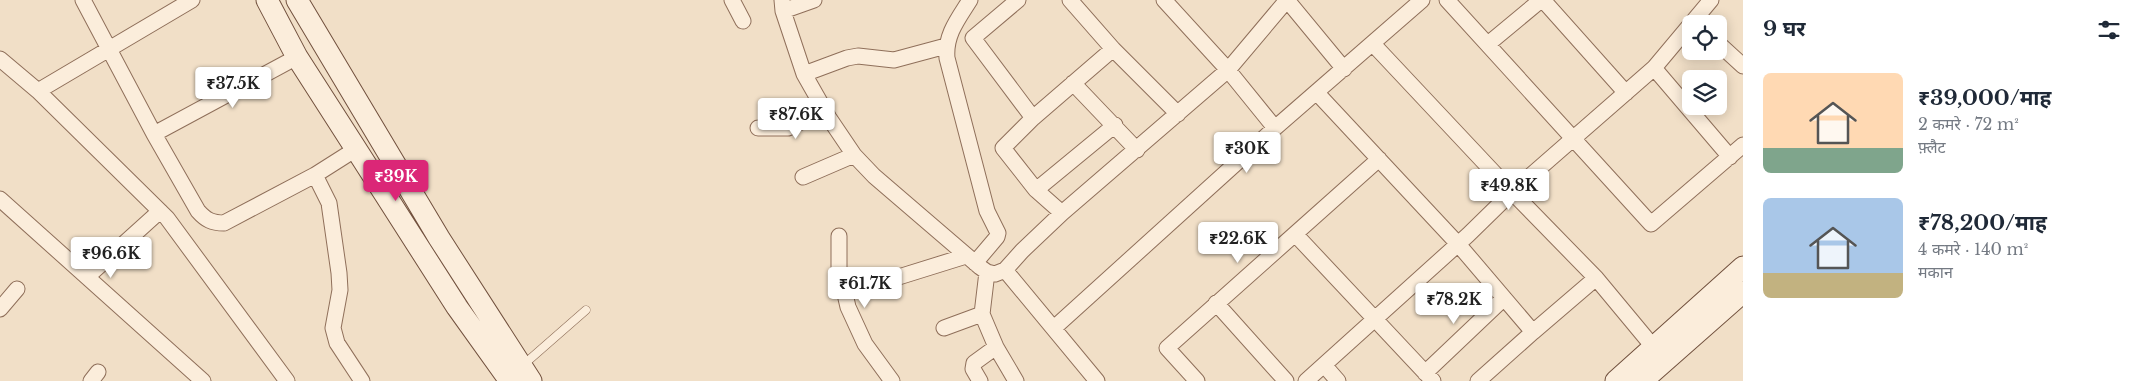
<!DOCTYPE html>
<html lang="hi">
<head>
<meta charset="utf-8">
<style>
	:root { --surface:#fff; --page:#f2f2f3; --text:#1f2937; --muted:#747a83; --accent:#db2777 }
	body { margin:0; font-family:"Libre Baskerville","Noto Sans Devanagari",serif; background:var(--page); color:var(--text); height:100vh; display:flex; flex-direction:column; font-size:19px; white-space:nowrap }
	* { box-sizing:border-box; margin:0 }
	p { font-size:16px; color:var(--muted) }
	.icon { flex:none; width:28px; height:28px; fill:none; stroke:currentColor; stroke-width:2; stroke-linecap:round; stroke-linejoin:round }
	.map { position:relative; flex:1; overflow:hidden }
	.panel { display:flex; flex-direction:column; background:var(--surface); width:400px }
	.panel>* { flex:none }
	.buttons { position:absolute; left:1682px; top:15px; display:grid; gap:10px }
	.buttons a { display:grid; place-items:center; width:45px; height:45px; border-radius:8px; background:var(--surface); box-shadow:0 2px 12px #0003; font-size:25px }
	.price { position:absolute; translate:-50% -42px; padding:0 11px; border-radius:5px; background:#fff; color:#222; font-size:16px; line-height:32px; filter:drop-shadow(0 1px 2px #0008) }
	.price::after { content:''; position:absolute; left:50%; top:30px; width:15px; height:11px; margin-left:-8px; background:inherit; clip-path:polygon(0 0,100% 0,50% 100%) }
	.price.active { background:var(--accent); color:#fff }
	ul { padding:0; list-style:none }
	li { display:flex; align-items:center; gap:15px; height:125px; padding:0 20px }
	li span { display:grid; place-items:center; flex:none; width:140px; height:100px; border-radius:8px; color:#555 }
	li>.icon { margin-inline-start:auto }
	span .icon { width:60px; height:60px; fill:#fffc; stroke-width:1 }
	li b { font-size:21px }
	h2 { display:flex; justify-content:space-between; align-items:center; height:60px; padding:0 20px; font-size:21px }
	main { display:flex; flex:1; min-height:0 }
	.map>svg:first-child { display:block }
</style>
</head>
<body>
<main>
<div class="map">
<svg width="1743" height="381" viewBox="0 0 1743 381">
	<rect width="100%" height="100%" fill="#f1dfc7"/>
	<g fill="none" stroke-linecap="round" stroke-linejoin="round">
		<defs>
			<path id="lane" d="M522,366L586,310"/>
			<path id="street" d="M83,0L154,134L198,211C206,220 212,223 224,223L315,175L329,203L339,273L340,290L333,328L337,343L362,381
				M732,0L743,21
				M782,0L783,11L804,74L829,118L854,155L874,176L980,267L987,272L995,274L1005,270L1022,251L1062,213L1228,70L1287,0
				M970,0C958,19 945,35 947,58L987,211L998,233L997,237L975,263
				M1018,0L973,38L1033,118
				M1070,0L1113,49L1178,114
				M1164,0L1228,70L1275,128
				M1287,0L1344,69
				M1447,0L1651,224L1743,145
				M1543,0L1626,93
				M783,11L814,0
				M1373,44L1512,192L1596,278L1660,355
				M1488,44L1541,0
				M1719,44L1743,66
				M0,59L38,91L167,218L287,381
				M1654,68L1730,157
				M804,74L847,58L858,56L894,60L946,46
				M1073,83L1137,150
				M38,91L192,0
				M1317,93L1458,244L1533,332L1478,381
				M758,128H788L825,110
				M154,134L297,57
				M315,175L356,149
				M803,177L854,155
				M1036,190L1003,148L1033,118L1113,49
				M0,199L203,381
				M1062,213L1036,190L1115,125
				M1295,234L1433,381
				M839,236V268L848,307L865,344L892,381
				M1005,270L1097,381
				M987,272L982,314L996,347L1016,381
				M87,277L160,211
				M889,280L966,256
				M1216,303L1286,381
				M0,309L17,289
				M944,328L982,314
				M1054,328L1275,128L1422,0
				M1533,332L1596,278
				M1324,365L1338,381
				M1425,373L1504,298
				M91,381L98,372
				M980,381L973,369L974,363L996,347
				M1197,381L1167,348L1379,159
				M1306,381L1468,235L1512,192L1654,68L1711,0"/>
			<path id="secondary" d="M267,0L297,57L356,149L457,307L510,381
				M297,0L439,238L531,381
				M1616,381L1743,267
				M1642,381L1743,292"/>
		</defs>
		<use href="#lane" stroke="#8f6f5a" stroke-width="9"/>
		<use href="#street" stroke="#8f6f5a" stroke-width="17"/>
		<use href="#secondary" stroke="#71503d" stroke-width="23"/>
		<use href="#lane" stroke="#fbeddb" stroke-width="8"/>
		<use href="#street" stroke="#fbeddb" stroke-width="15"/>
		<use href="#secondary" stroke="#fbeddb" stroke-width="21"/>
	</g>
</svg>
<div class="buttons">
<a><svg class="icon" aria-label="locate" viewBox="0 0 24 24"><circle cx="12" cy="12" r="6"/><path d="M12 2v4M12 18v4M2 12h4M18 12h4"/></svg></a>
<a><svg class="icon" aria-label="layers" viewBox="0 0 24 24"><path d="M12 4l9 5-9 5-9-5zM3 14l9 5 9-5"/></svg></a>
</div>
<b class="price" style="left:233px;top:109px">₹37.5K</b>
<b class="price" style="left:796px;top:140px">₹87.6K</b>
<b class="price" style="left:1247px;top:174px">₹30K</b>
<b class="price active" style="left:396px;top:202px">₹39K</b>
<b class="price" style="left:1509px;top:211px">₹49.8K</b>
<b class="price" style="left:1238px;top:264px">₹22.6K</b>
<b class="price" style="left:111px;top:279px">₹96.6K</b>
<b class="price" style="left:865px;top:309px">₹61.7K</b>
<b class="price" style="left:1454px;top:325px">₹78.2K</b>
</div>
<section class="panel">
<h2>9 घर<svg class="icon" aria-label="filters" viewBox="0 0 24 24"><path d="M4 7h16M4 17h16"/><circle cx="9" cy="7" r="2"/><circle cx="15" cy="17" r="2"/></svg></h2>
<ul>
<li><span style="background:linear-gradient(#ffd9b3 75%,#7fa58c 0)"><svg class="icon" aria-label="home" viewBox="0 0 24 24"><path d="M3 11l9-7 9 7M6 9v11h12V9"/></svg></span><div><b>₹39,000/माह</b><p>2 कमरे · 72 m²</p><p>फ़्लैट</p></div></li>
<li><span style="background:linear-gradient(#a9c7e8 75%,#c2b280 0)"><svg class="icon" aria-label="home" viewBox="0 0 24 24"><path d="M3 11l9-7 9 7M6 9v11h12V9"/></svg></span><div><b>₹78,200/माह</b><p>4 कमरे · 140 m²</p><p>मकान</p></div></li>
</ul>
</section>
</main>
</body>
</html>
